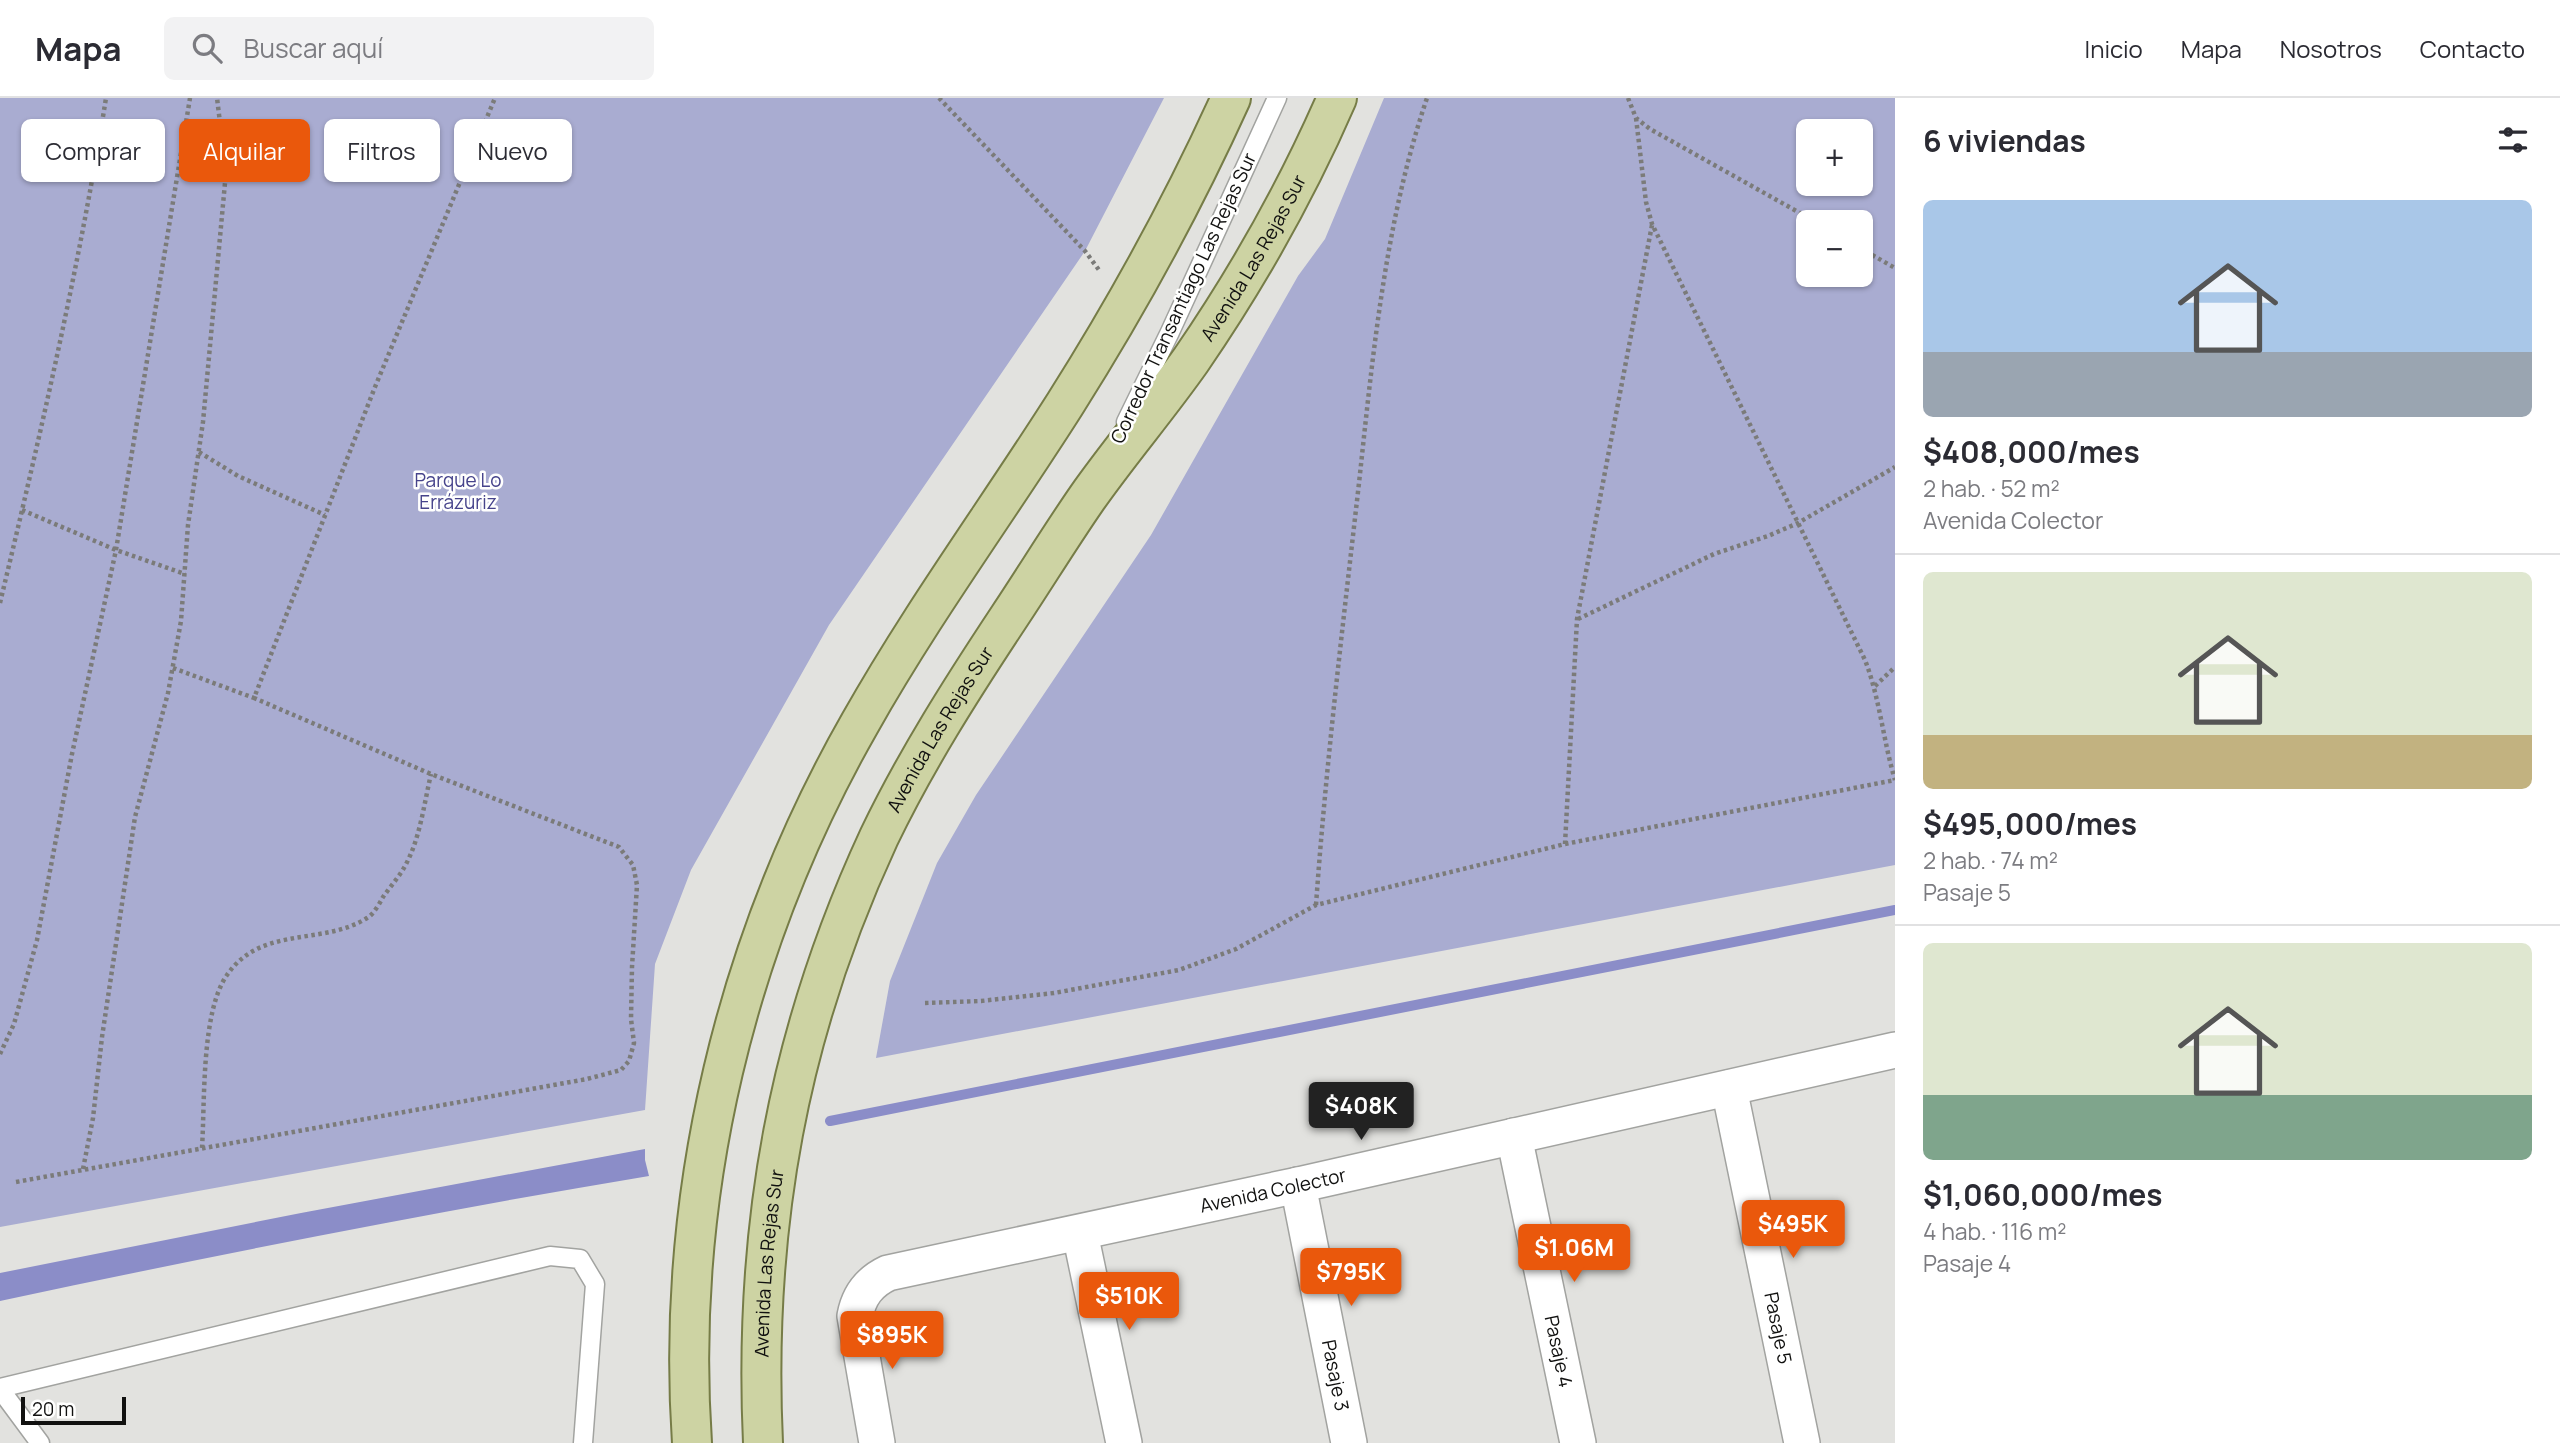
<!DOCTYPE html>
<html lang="es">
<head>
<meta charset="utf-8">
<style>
	:root { --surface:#fff; --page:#f2f2f3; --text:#2b2b33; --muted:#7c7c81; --line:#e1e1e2; --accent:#ea580c }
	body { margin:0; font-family:Manrope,sans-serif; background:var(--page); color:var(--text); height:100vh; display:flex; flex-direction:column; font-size:26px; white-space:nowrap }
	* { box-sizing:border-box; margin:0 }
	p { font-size:23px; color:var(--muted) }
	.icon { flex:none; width:38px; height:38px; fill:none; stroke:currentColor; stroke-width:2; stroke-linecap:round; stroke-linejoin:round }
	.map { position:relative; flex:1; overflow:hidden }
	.panel { display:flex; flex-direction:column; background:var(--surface); width:665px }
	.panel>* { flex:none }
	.banner { position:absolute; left:21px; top:21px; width:665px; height:63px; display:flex; gap:14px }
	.fabs { position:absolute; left:1796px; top:21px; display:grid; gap:14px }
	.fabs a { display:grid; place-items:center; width:77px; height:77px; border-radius:10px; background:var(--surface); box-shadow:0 2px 5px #0004; font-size:35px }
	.scale { position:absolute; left:21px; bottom:18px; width:105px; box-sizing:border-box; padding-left:7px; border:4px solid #111110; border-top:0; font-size:19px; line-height:24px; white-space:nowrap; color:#111110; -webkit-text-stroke:5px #fffffe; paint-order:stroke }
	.price { position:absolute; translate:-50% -60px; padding:0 16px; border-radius:7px; background:var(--accent); color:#fff; font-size:23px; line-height:46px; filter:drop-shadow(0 2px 4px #0008) }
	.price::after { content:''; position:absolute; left:50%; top:42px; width:21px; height:16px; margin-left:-10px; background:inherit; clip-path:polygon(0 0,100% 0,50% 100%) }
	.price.selected { background:#222; color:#fff }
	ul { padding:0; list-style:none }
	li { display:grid; align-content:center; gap:14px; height:371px; padding:0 28px }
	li+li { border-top:2px solid var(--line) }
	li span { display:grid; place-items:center; height:217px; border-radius:10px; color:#555 }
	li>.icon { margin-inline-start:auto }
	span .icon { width:126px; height:126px; fill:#fffc; stroke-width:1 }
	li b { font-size:30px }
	h2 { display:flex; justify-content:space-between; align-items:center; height:84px; padding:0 28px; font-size:30px }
	.tag { padding:0 24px; border-radius:10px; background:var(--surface); box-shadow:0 2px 5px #0004; font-size:24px; line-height:63px }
	.tag.selected { background:var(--accent); color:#fff }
	header { display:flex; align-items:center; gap:42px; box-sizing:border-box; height:98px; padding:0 35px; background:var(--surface); border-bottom:2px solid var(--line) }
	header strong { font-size:33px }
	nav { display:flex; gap:38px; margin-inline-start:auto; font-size:24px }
	.search { width:490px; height:63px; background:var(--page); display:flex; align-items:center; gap:18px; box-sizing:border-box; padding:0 24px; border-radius:10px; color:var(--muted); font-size:26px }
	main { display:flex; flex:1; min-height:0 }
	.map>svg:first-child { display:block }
</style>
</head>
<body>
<header>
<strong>Mapa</strong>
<div class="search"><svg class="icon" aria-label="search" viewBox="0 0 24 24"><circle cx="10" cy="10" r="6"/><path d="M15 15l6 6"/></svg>Buscar aquí</div>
<nav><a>Inicio</a><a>Mapa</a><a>Nosotros</a><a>Contacto</a></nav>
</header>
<main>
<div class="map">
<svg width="1895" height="1345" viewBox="0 0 1895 1345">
	<rect width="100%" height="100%" fill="#e2e2df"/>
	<path fill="#a9acd1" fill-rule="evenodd" d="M0,0H1164L1085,153L829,527L691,772L655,866L645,1012L0,1129Z
		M1384,0H1895V767L876,960L890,883L937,765L976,697L1151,437L1298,178L1325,141ZM1808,33H1860V86H1808ZM1808,124H1860V177H1808Z"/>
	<path fill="#8b8dc8" d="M645,1051V1062L649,1078C432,1114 216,1157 0,1203V1175L301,1115Z"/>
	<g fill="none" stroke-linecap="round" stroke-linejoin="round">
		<path stroke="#8b8dc8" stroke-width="10" d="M830,1023L1895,812"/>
		<defs>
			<path id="lane" d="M1126,324L1170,234L1277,0
				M0,1290L550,1158L580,1161L595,1186L583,1345
				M0,1291L40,1345"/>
			<g id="street">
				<path id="s1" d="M1729,990L1802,1345"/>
				<path id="s2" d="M1514,1038L1578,1345"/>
				<path id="s3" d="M1298,1087L1349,1345"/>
				<path d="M1080,1135L1124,1345"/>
				<path id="s4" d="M877,1345L855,1218C859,1197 869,1184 888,1175L1298,1087L1895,952"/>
			</g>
			<g id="primary">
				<path d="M692,1345C675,1096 736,842 860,625C922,515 997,413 1065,306C1127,208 1183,106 1231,0"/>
				<path id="s5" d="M763,1345C753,1130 788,935 879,739C916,662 962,590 1009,519C1035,480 1060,439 1087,400C1120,353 1158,309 1191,262C1248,179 1297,92 1337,0"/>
			</g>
		</defs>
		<use href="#lane" stroke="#a2a3a0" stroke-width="21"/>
		<use href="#street" stroke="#a2a3a0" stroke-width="38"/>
		<use href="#primary" stroke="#767c47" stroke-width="42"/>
		<path stroke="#7b7b79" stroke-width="4.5" stroke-dasharray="3.5 3.5" stroke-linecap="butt" d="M939,0L1085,153L1099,172
			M1628,0L1636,20L1650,31L1816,124
			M1636,20L1646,104L1652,126L1865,562C1880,601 1883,642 1895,682
			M1860,150L1895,170
			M199,354L238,378L325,417
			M22,412L116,452L185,476
			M0,505C40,338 79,170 106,0
			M1578,521L1714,456L1768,438L1798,425L1895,369
			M173,570L254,600
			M1875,588L1895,569
			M1565,746L1577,521L1652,127
			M1316,807C1326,666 1343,526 1359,385C1373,256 1385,124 1427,0
			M925,905L981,903L1054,895L1179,872L1236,851L1316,807L1565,746L1895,682
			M0,956L14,926L37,842L72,656L116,452L190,0
			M202,1050C205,1004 201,914 227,877C261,827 323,848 367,820C374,816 379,806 383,799C390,789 399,779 405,768C420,741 424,706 431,676
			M83,1071L93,1020L102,939L135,719L168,595L181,523L188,427L203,324L226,74L217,0
			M16,1084L587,981L621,972L629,963L634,945L631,921L632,869L637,787L633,767L619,749L431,676L254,600L375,289L495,0"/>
		<use href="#lane" stroke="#fff" stroke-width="18"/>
		<use href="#street" stroke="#fff" stroke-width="35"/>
		<use href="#primary" stroke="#cdd3a3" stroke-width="38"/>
	</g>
	<g text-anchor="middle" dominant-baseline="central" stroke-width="5" stroke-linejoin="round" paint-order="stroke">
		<g font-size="19" fill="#111110" stroke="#fffffe">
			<text stroke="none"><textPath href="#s5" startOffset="1314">Avenida Las Rejas Sur</textPath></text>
			<text transform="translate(1183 200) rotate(-65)">Corredor Transantiago Las Rejas Sur</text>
			<text stroke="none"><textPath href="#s5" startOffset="747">Avenida Las Rejas Sur</textPath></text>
			<text stroke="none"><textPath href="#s4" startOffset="579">Avenida Colector</textPath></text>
			<text stroke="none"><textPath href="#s5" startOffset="180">Avenida Las Rejas Sur</textPath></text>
			<text stroke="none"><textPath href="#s1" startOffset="245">Pasaje 5</textPath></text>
			<text stroke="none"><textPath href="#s2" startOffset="220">Pasaje 4</textPath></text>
			<text stroke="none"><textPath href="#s3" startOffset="194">Pasaje 3</textPath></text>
		</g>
		<g font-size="19" fill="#46438b" stroke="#fffffe">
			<text x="458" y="382">Parque Lo<tspan x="458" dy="22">Errázuriz</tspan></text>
		</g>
	</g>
</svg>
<div class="fabs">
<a>+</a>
<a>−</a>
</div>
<div class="scale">20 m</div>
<b class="price selected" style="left:1361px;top:1044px">$408K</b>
<b class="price" style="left:1793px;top:1162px">$495K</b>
<b class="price" style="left:1574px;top:1186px">$1.06M</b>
<b class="price" style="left:1351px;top:1210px">$795K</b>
<b class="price" style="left:1129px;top:1234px">$510K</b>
<b class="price" style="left:892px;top:1273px">$895K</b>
<div class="banner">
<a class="tag">Comprar</a>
<a class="tag selected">Alquilar</a>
<a class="tag">Filtros</a>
<a class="tag">Nuevo</a>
</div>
</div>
<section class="panel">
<h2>6 viviendas<svg class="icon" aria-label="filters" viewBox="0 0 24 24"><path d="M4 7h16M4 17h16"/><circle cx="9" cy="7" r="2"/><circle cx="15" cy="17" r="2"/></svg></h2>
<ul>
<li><span style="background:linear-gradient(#a9c7e8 70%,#9aa5b1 0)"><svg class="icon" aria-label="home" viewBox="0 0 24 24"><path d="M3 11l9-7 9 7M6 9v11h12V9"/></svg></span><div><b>$408,000/mes</b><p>2 hab. · 52 m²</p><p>Avenida Colector</p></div></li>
<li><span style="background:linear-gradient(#dfe7d0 75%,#c2b280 0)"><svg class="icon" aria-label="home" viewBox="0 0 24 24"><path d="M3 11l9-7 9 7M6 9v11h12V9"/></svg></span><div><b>$495,000/mes</b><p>2 hab. · 74 m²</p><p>Pasaje 5</p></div></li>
<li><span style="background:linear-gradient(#dfe7d0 70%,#7fa58c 0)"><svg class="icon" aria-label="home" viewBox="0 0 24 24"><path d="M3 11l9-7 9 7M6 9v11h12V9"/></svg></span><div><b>$1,060,000/mes</b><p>4 hab. · 116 m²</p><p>Pasaje 4</p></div></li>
</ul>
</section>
</main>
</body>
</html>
